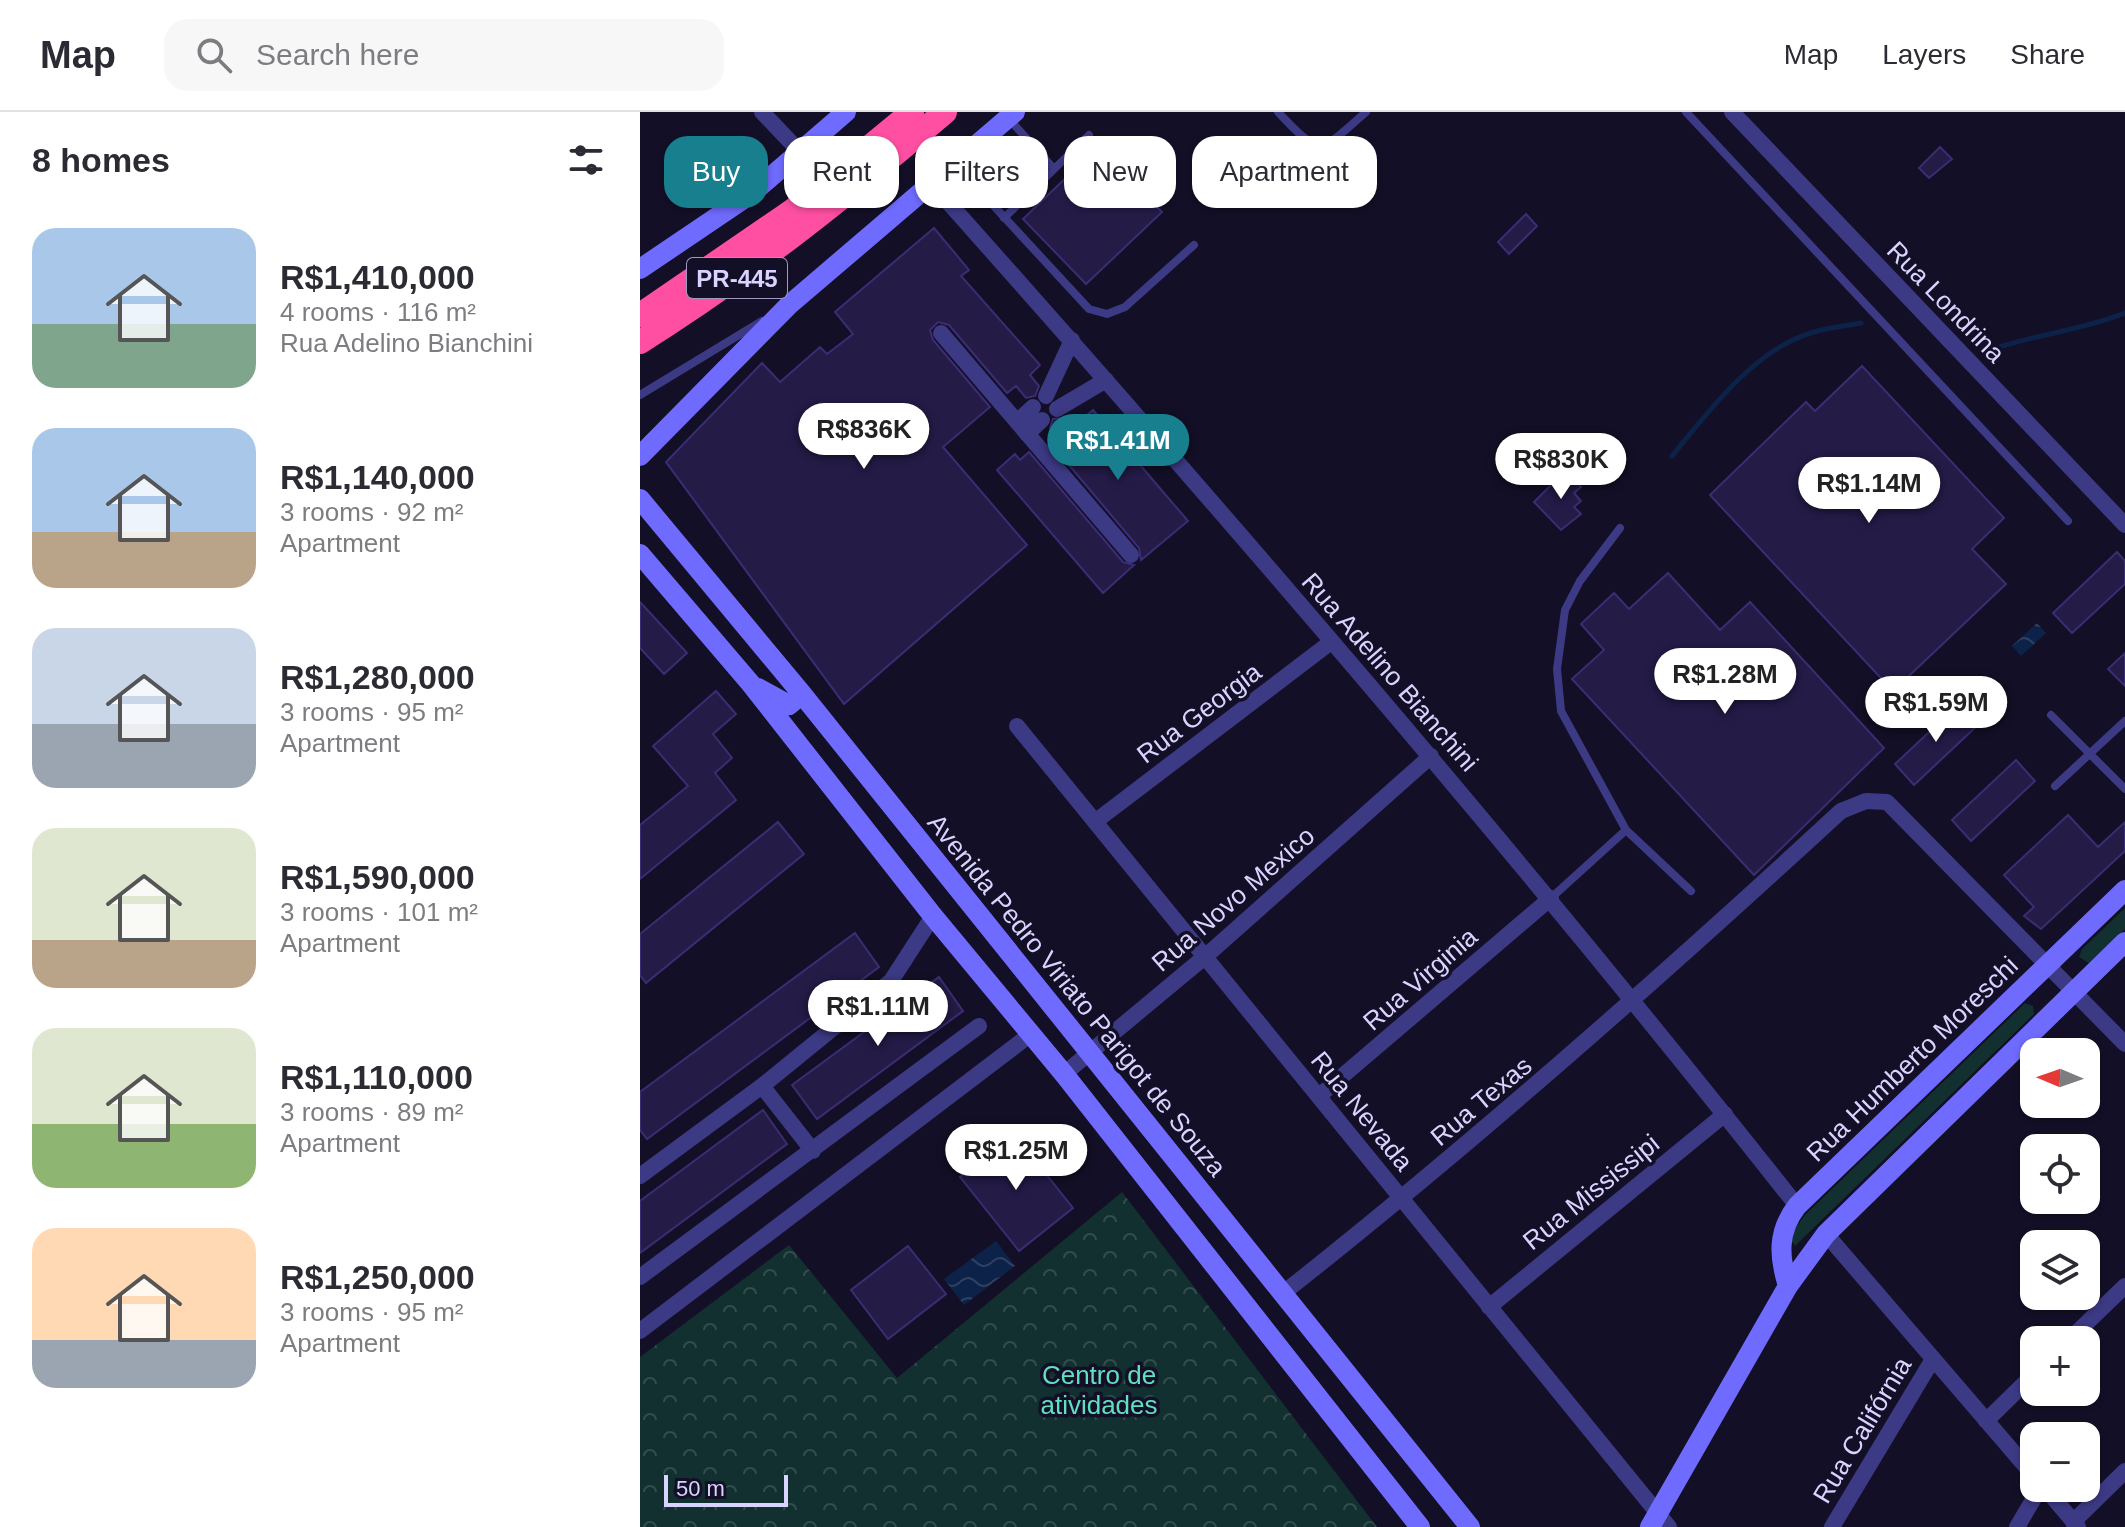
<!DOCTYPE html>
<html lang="en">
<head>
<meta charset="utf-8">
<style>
	:root { --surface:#fff; --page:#f7f7f7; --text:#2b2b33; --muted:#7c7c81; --line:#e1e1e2; --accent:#187f8f }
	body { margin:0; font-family:Helvetica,sans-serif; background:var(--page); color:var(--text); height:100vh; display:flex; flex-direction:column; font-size:30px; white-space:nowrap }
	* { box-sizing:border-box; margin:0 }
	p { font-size:26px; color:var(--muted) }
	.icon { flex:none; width:44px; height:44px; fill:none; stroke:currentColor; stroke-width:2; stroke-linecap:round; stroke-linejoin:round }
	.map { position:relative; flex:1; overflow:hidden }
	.side { display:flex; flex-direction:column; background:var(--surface); width:640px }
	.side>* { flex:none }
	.top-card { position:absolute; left:24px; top:24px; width:760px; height:72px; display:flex; gap:16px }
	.needle { width:52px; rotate:272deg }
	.buttons { position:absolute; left:1380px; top:926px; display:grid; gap:16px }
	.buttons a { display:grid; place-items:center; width:80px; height:80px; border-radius:16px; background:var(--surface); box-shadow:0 2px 6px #0004; font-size:40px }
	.scale { position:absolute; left:24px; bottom:20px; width:124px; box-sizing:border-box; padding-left:8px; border:4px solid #d9d4ff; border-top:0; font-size:22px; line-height:28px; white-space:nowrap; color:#d9d4ff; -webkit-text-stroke:6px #130f26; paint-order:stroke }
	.price { position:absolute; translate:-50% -68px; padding:0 18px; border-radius:28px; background:#fff; color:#222; font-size:26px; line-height:52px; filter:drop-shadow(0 2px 4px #0008) }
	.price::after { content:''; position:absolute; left:50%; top:48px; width:24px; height:18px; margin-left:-12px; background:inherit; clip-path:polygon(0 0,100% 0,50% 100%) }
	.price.on { background:var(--accent); color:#fff }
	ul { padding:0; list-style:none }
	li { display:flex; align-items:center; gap:24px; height:200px; padding:0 32px }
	li span { display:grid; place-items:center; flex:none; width:224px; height:160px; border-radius:24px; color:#555 }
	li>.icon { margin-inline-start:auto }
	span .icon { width:96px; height:96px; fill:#fffc; stroke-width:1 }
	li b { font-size:34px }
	h2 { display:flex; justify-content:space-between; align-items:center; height:96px; padding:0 32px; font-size:34px }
	.pill { padding:0 28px; border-radius:24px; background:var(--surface); box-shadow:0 2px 6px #0004; font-size:28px; line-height:72px }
	.pill.on { background:var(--accent); color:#fff }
	header { display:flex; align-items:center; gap:48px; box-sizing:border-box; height:112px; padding:0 40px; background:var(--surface); border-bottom:2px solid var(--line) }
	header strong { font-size:38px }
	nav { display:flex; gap:44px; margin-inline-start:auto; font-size:28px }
	.search { width:560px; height:72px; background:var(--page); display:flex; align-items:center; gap:20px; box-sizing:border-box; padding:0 28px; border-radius:24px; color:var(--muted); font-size:30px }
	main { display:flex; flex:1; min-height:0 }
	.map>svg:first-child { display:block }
</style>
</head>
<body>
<header>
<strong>Map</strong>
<div class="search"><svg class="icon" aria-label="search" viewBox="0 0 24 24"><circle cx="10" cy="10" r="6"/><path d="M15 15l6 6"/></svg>Search here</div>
<nav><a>Map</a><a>Layers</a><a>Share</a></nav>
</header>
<main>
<section class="side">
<h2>8 homes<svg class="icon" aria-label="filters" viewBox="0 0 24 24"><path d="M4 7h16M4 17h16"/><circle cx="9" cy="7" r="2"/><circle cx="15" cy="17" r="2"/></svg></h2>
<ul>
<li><span style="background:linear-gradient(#a9c7e8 60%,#7fa58c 0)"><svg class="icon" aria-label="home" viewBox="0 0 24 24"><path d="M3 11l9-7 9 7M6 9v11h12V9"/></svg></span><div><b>R$1,410,000</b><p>4 rooms · 116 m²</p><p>Rua Adelino Bianchini</p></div></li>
<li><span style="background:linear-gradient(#a9c7e8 65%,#b9a48a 0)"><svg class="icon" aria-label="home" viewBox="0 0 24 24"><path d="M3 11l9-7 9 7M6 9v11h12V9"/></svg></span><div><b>R$1,140,000</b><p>3 rooms · 92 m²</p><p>Apartment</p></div></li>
<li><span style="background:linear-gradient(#c9d6e8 60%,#9aa5b1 0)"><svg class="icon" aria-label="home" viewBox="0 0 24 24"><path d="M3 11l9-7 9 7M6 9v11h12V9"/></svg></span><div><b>R$1,280,000</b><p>3 rooms · 95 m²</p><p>Apartment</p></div></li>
<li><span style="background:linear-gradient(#dfe7d0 70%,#b9a48a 0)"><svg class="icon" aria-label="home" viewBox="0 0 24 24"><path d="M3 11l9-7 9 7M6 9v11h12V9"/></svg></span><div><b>R$1,590,000</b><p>3 rooms · 101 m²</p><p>Apartment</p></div></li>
<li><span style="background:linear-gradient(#dfe7d0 60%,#8fb573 0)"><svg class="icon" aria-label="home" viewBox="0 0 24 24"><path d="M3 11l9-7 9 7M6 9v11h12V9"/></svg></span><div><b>R$1,110,000</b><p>3 rooms · 89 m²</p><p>Apartment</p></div></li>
<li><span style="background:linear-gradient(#ffd9b3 70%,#9aa5b1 0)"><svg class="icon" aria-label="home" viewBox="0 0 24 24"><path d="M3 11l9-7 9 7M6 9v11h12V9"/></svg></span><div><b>R$1,250,000</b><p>3 rooms · 95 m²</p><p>Apartment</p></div></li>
</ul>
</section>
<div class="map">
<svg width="1485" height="1415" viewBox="0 0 1485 1415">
	<defs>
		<pattern id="forest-crowns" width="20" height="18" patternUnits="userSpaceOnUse" patternTransform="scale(2)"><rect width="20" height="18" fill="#12302f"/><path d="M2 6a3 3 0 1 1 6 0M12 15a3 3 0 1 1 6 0" fill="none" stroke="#344d4e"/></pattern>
		<pattern id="water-waves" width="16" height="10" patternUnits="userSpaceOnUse" patternTransform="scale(2)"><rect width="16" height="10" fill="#0c2248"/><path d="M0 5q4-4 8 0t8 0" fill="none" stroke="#2f4163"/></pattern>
	</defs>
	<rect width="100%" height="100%" fill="#130f26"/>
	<path fill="#12302f" d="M1485,796V817L1449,851L1439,845L1442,837Z
		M1385,891L1393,894L1394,902L1155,1134L1149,1125L1165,1103Z"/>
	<path fill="url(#forest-crowns)" d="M482,1080L737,1415H0V1245L149,1133L257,1266Z"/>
	<path fill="url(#water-waves)" d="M1397,511L1406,521L1381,544L1372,534Z
		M356,1129L375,1154L324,1193L304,1167Z"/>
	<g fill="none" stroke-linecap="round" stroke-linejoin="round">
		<path stroke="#0c2248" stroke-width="5" d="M1359,235C1401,222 1444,217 1485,201
			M1032,344C1067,301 1115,237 1171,221C1187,216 1204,214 1221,211"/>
	</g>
	<path fill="#241b47" stroke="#3b2d73" stroke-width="2" d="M459,34L522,100L446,172L383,107Z
		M708,34L718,45L702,60L692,50Z
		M1300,35L1312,47L1289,66L1279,56Z
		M886,102L897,114L869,142L858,130Z
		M294,116L329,158L321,164L400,253L390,263L399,274L395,284L386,286L376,274L367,281L309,213L298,210L290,218L293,228L350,295L303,335L387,433L204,592L26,350L122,251L140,270L180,235L187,242L213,222L195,200Z
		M1222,254L1364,406L1332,437L1366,472L1253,579L1070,383L1166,290L1175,299Z
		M453,298L548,409L501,448L499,436L412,333L420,326L410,316L413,307L424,306L432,316Z
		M389,340L483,450L494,453L463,481L357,358L375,342L380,348Z
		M925,359L941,375L934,381L941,389L934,395L941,402L921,418L894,390Z
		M1477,440L1485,449V472L1432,521L1413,501Z
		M1028,461L1080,518L1110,490L1244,636L1114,763L932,567L964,538L941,512L974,481L989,497Z
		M0,490L47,541L24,562L0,536Z
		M1485,541V574L1468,557Z
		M76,579L96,602L73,622L92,646L75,661L96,688L0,767V713L48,674L13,634Z
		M1319,592L1338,613L1274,673L1255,652Z
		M1376,648L1395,669L1331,729L1312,708Z
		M1428,703L1458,735L1485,710V739L1401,817L1384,804L1394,795L1364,763Z
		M138,710L164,742L6,871L0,863V822Z
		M215,821L239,855L7,1027L0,1018V980Z
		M299,865L323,899L177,1007L152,973Z
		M123,998L147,1032L0,1141V1089Z
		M374,1022L433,1096L379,1139L320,1065Z
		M268,1134L306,1182L248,1227L211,1178Z"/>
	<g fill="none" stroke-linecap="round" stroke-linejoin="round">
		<path stroke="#3d3a85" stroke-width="8" d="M638,0C682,47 680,40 726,0
			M1046,0L1428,409
			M369,7L414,57
			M315,52L449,197L467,202L485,195L554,133
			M364,106L449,23
			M0,283L122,209
			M980,416L940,469L925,498L917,557L921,599L986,718L1051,779
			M1411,603L1485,677
			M1415,674L1485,609
			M911,786L986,718"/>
		<path stroke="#3d3a85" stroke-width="16" d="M122,0L160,40
			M1092,0L1485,413
			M291,71C588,404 880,743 1157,1094
			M301,221L491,443
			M406,284L432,228
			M417,297L466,268
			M377,310L393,295
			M387,322L402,308
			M377,614L1029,1415
			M456,709L691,530
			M424,962L567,843L791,644
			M122,974L173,1039
			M679,984L911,786
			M0,1064L122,974L251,869L293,804
			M1186,1122L1394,1364
			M0,1165L339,914
			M642,1182C836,1029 1020,866 1201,699L1226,689L1247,690L1485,932
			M849,1195L1085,1002
			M0,1219L391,922
			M1429,1228L1485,1174
			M1346,1309L1394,1262
			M1405,1376L1438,1415
			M1433,1410L1485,1359
			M1192,1415L1293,1247
			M1377,1415L1400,1376"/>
		<path stroke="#6f6bff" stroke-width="20" d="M0,157L111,82L206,0
			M0,344L149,193L375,0
			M0,387L162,582L830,1415
			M0,442L111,572L293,804L424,962L780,1415
			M118,576L149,593L162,582
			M1148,1174C1139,1145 1137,1120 1157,1094L1485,778
			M1010,1415L1148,1174L1186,1122L1485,830"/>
		<path stroke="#ff4fa3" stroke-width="24" d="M0,203L152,99L272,0
			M0,230C109,162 207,83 305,0"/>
	</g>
	<g text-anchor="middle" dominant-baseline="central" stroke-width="7" stroke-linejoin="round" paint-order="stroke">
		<rect fill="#130f26" stroke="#9e99be" stroke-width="2" x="47" y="146" width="100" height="40" rx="6"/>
		<g font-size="24" font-weight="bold" fill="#d9d4ff">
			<text x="97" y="166">PR-445</text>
		</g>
		<g font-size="26" fill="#d9d4ff" stroke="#130f26">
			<text transform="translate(1306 190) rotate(46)">Rua Londrina</text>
			<text transform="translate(750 560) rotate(49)">Rua Adelino Bianchini</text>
			<text transform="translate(559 601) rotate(-37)">Rua Georgia</text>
			<text transform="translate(593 787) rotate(-41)">Rua Novo Mexico</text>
			<text transform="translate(780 867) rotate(-41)">Rua Virginia</text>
			<text transform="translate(437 883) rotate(51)">Avenida Pedro Viriato Parigot de Souza</text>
			<text transform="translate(1272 947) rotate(-44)">Rua Humberto Moreschi</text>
			<text transform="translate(841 989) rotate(-40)">Rua Texas</text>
			<text transform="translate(722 999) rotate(51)">Rua Nevada</text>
			<text transform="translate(951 1080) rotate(-39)">Rua Mississipi</text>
			<text transform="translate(1222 1318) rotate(-59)">Rua Califórnia</text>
		</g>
		<g font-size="26" fill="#5fe0c0" stroke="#130f26">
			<text x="459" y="1263">Centro de<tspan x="459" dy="30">atividades</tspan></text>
		</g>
	</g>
</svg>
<div class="buttons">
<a><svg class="needle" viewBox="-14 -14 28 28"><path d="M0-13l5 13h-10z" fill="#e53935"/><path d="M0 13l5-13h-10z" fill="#7c7c81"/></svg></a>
<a><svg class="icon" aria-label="locate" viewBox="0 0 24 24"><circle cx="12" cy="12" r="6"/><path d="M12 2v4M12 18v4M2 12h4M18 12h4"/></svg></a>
<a><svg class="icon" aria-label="layers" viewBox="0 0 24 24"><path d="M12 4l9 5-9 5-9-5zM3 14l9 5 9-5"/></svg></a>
<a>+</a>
<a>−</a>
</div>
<div class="scale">50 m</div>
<b class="price" style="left:224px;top:359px">R$836K</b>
<b class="price on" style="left:478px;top:370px">R$1.41M</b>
<b class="price" style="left:921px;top:389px">R$830K</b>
<b class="price" style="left:1229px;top:413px">R$1.14M</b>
<b class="price" style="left:1085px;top:604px">R$1.28M</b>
<b class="price" style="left:1296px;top:632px">R$1.59M</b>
<b class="price" style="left:238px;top:936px">R$1.11M</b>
<b class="price" style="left:376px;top:1080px">R$1.25M</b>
<div class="top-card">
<a class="pill on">Buy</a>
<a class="pill">Rent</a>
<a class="pill">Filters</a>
<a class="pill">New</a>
<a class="pill">Apartment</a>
</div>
</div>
</main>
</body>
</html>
